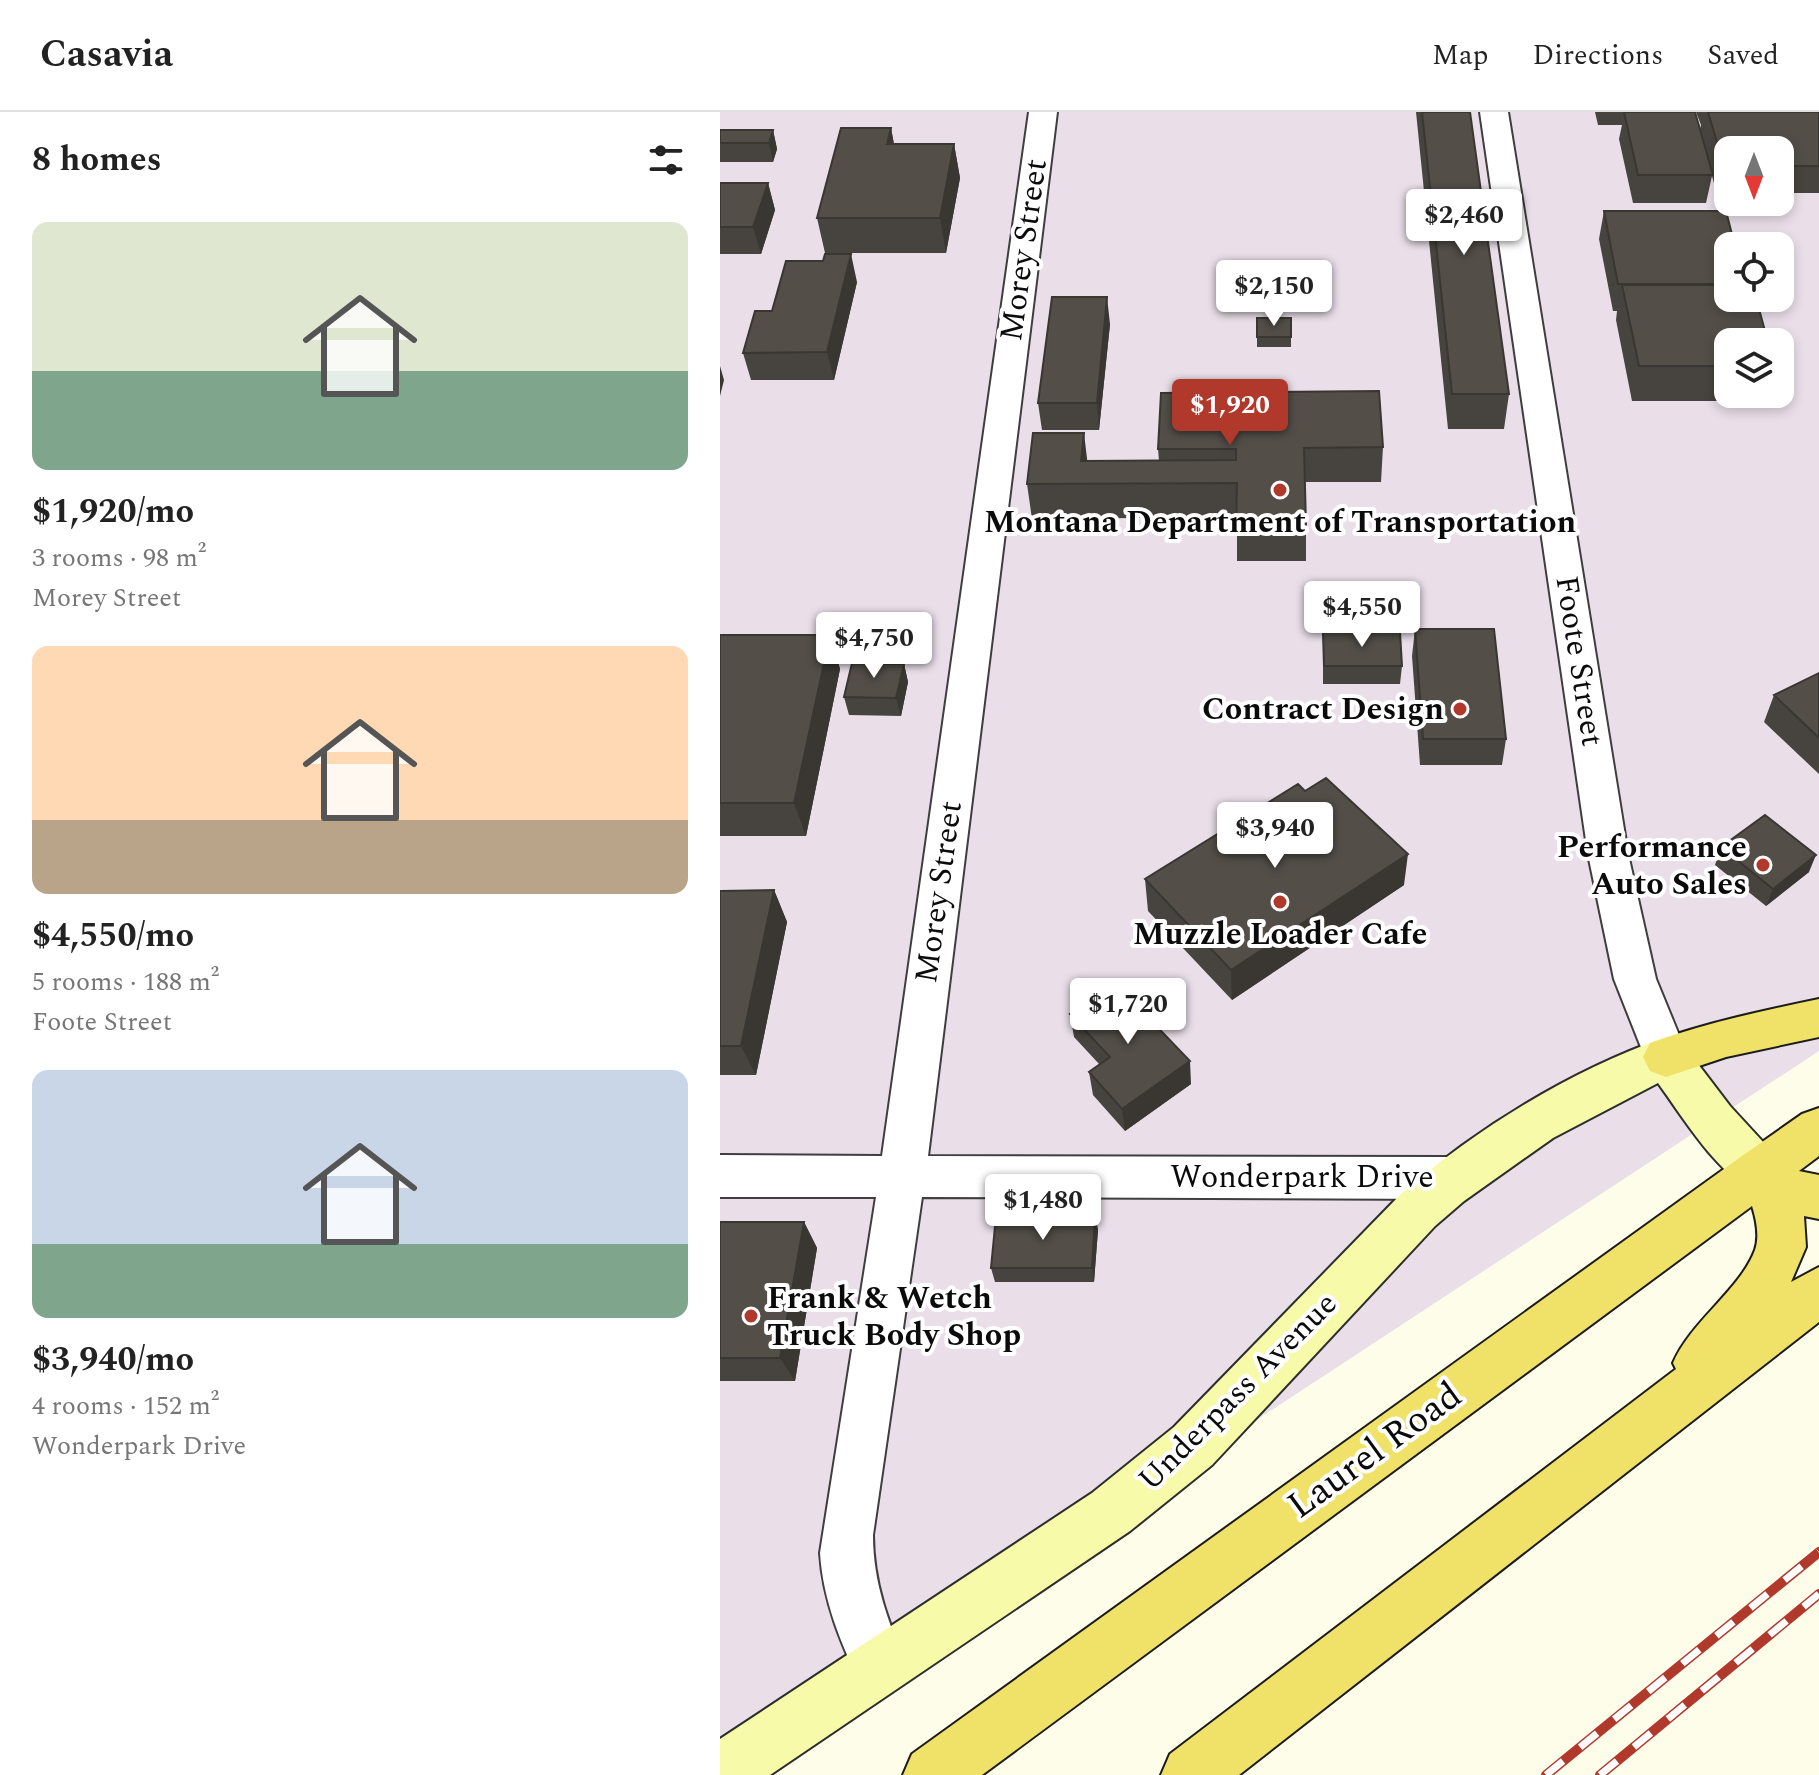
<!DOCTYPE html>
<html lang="en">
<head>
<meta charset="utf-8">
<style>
	:root { --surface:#fff; --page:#f2f2f2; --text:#222; --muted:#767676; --line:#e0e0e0; --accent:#b1392c }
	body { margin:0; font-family:Spectral,serif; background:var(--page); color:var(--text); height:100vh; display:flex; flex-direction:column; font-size:30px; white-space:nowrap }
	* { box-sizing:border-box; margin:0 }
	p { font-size:26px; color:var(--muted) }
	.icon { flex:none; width:44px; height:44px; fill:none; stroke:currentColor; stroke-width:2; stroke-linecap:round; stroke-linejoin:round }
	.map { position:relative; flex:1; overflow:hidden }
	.panel { display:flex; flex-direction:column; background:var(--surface); width:720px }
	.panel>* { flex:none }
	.needle { width:52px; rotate:180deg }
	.buttons { position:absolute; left:994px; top:24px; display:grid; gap:16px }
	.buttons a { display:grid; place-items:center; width:80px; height:80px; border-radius:16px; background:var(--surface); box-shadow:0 4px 12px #0003; font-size:40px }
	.price { position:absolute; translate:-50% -68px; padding:0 18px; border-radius:8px; background:#fff; color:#222; font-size:26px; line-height:52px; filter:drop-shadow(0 2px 4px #0008) }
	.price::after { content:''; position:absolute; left:50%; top:48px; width:24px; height:18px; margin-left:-12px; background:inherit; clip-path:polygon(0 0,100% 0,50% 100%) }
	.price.active { background:var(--accent); color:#fff }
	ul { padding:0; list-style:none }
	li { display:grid; align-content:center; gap:16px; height:424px; padding:0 32px }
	li span { display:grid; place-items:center; height:248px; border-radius:16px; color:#555 }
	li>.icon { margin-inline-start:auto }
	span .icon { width:144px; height:144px; fill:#fffc; stroke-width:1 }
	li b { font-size:34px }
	h2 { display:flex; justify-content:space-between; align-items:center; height:96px; padding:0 32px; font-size:34px }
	header { display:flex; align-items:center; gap:48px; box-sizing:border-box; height:112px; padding:0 40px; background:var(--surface); border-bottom:2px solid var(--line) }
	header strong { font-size:38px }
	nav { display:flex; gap:44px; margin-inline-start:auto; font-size:28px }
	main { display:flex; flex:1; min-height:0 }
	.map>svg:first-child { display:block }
</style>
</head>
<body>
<header>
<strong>Casavia</strong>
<nav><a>Map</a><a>Directions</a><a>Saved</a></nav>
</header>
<main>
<section class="panel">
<h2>8 homes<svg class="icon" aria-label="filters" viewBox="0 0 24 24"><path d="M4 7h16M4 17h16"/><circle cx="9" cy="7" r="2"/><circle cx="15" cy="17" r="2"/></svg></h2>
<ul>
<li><span style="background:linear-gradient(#dfe7d0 60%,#7fa58c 0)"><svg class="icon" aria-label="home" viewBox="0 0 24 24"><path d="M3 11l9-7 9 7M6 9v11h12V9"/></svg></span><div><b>$1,920/mo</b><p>3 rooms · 98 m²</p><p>Morey Street</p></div></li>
<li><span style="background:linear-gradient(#ffd9b3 70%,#b9a48a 0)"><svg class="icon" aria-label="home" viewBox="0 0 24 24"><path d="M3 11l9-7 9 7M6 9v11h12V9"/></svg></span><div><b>$4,550/mo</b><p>5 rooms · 188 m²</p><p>Foote Street</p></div></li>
<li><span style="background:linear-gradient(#c9d6e8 70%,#7fa58c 0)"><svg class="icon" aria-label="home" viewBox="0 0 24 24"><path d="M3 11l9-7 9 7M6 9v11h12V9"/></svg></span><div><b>$3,940/mo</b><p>4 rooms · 152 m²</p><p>Wonderpark Drive</p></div></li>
</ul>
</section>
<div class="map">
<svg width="1099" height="1663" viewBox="0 0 1099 1663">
	<rect width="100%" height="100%" fill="#fefdea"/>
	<path fill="#eadfe9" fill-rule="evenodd" d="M0,0H1099V939L160,1555L0,1663ZM1008,38H1060V90H1008ZM1008,134H1060V186H1008ZM1008,230H1060V282H1008Z"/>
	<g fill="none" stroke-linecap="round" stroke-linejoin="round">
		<defs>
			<path id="street" d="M309,0H337L208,1044L732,1045L748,1051L755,1066L748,1081L732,1087L202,1085L153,1423C153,1472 169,1511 187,1555L179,1574L160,1582L141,1574C121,1531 103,1489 100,1441L156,1085H0V1043L162,1044Z
				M760,0H788L908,742L936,867L968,945L962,958L946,964L930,958L894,867L868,742Z"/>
			<path id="secondary" d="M946,925L962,931L1010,994L1056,1044L1063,1059L1056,1074L1039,1081C999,1066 963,1005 938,971L833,1026L744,1089L715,1114L492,1353L410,1419L50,1663H0V1627L372,1381L454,1315L681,1082C757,1016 850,959 946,925Z"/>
			<path id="primary" d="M1099,887V925L1006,945L946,965L930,959L923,945L930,931C985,911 1042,899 1099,887Z
				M1099,996V1044L1079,1059L1099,1063V1107L1084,1104L1086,1135L1071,1170L1099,1155V1210L519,1663H441L450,1642L956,1257L953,1251C971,1209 1020,1178 1035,1138C1040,1124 1036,1107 1032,1094L262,1663H183L192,1642L1022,1044L1082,1002Z"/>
		</defs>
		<use href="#street" stroke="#3e3e3e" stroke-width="4"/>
		<use href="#secondary" stroke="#2d2d2d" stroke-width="4"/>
		<use href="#primary" stroke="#1c1c1c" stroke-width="4"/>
		<use href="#street" fill="#fff" fill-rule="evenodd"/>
		<use href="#secondary" fill="#f7faa9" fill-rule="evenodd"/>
		<use href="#primary" fill="#f0e268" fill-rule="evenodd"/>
		<defs>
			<path id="rail" d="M826,1663L1099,1440
				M880,1663L1099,1482"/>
		</defs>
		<use href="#rail" stroke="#b1392c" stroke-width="10"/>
		<use href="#rail" stroke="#fff" stroke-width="7" stroke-dasharray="22" stroke-linecap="butt"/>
	</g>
	<path fill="#47433e" d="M696,0H750L789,282L784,317H728Z
		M875,0H975L980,17L981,13L976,0H1099V81H1060V38H1008V82H997L992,64L986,91H913L899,27L902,13H878Z
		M171,16L174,32H234L240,66L226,141H105L97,106Z
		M0,18H53L57,37L53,50H0Z
		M0,71H48L55,98L41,142H0Z
		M884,99L1008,230V282H1047L1045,289H912L896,208L897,199H893L879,127Z
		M137,170L114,268H31L23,241L52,199Z
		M537,206H571V235H537Z
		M390,212L379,318H322L318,291Z
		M663,335L661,370H585L586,414V449H517V405L312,407L307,372L367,349H439L438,337Z
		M695,517L786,627L782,653H700L692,544Z
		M603,520L682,554L680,572H603Z
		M0,523H110L120,557L86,724H0Z
		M184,552L188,570L181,604L129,603L124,585Z
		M1099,561V662L1044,610L1054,583Z
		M1001,735L1089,760L1046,794L995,753Z
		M425,767L684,773L512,888L428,799Z
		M54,778L67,810L36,963H0V779Z
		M350,902L471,972L405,1019L373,983L369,960L380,953L354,925Z
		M375,1104L378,1118L374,1170H275L271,1156Z
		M0,1110H84L97,1136L75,1269H0Z"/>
	<path fill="#3a3732" d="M171,16L177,50L167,32Z
		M53,18L57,37L53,50L49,31Z
		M234,32L240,66L226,141L220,106Z
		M48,71L55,98L41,142L33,115Z
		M131,142L137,170L114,268L107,240Z
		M387,185L390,212L379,318L377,291Z
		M0,254L4,268L0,284Z
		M364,321L368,355L361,349Z
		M110,523L120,557L86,724L74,691Z
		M184,552L188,570L181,604L176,586Z
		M688,742L684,773L512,888L511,858Z
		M1096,743L1089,760L1046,794L1053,777Z
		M54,778L67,810L36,963L21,934Z
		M470,949L471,972L405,1019L402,997Z
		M375,1104L378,1118L374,1170L372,1156Z
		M84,1110L97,1136L75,1269L60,1246Z"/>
	<path fill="#534e48" stroke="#3a3732" stroke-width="2" d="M702,0H750L789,282H732Z
		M904,0H975L993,63H918Z
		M988,0H1099V54H1060V38H1008V54H1004Z
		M121,16H171L167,32H234L220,106H97Z
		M0,18H53L49,31H0Z
		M0,71H48L33,115H0Z
		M884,99H1006L1015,134H1008V172H898Z
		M105,142H131L107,240L23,241L35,199H52L66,149H103Z
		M902,173H1008V186H1036L1048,230H1008V254H919Z
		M332,185H387L377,291H318Z
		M537,206H571V225H537Z
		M659,279L663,335L584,336L586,414L516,415L517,371L307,372L313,321H364L361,349L516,348V337H438L441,281Z
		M695,517H774L786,627H703Z
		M603,520H680L682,554H604Z
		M0,523H110L74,691H0Z
		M132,551L184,552L176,586L124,585Z
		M1099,561V626L1054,583Z
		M606,666L688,742L511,858L425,767L578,672L585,679Z
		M1045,703L1096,743L1053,777L1001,735Z
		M54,778L21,934H0V779Z
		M396,872L470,949L402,997L369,960L390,945L350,902Z
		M276,1104H375L372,1156H271Z
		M0,1110H84L60,1246H0Z"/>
	<g fill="#b1392c" stroke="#fff" stroke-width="3">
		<circle cx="560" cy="378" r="8"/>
		<circle cx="740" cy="597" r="8"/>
		<circle cx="1043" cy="753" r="8"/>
		<circle cx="560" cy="790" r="8"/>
		<circle cx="31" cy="1204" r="8"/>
	</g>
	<g text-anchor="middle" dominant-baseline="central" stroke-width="8" stroke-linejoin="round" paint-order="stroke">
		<g font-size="32" fill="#0b0b0b" stroke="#fff">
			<text transform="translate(304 138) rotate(-82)">Morey Street</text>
			<text transform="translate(859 549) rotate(81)">Foote Street</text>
			<text transform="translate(219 780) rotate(-82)">Morey Street</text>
			<text x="582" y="1065">Wonderpark Drive</text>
			<text transform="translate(518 1280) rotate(-45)">Underpass Avenue</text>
		</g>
		<g font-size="32" font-weight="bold" fill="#0b0b0b" stroke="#fff">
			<text x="560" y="410">Montana Department of Transportation</text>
			<text x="724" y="597" text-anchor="end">Contract Design</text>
			<text x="1027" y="735" text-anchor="end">Performance<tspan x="1027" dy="37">Auto Sales</tspan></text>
			<text x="560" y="822">Muzzle Loader Cafe</text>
			<text x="47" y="1186" text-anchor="start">Frank &amp; Wetch<tspan x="47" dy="37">Truck Body Shop</tspan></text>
		</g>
		<g font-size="38" fill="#0b0b0b" stroke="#fff">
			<text transform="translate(655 1339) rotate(-36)">Laurel Road</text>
		</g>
	</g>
</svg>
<div class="buttons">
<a><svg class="needle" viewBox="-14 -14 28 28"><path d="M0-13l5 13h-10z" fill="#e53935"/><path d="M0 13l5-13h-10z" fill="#767676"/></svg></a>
<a><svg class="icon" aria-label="locate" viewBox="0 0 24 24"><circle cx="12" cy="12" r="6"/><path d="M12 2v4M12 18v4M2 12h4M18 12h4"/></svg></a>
<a><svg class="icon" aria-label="layers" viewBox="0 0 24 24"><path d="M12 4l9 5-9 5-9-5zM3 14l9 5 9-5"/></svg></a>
</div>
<b class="price" style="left:744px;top:145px">$2,460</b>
<b class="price" style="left:554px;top:216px">$2,150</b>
<b class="price active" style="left:510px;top:335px">$1,920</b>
<b class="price" style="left:642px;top:537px">$4,550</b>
<b class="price" style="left:154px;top:568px">$4,750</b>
<b class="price" style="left:555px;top:758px">$3,940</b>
<b class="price" style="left:408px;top:934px">$1,720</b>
<b class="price" style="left:323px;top:1130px">$1,480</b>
</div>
</main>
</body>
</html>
